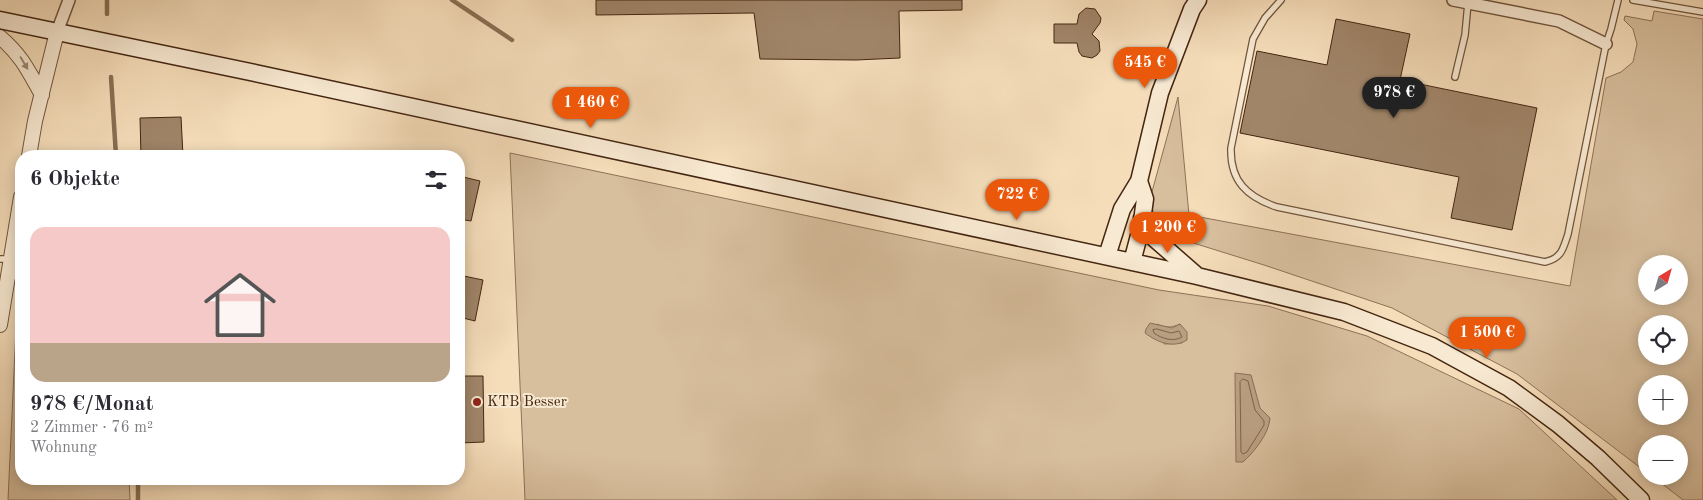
<!DOCTYPE html>
<html lang="de">
<head>
<meta charset="utf-8">
<style>
	:root { --surface:#fff; --page:#f7f7f7; --text:#2b2b33; --muted:#7c7c81; --line:#e1e1e2; --accent:#ea580c }
	body { margin:0; font-family:"Old Standard TT",serif; background:var(--page); color:var(--text); height:100vh; display:flex; flex-direction:column; font-size:19px; white-space:nowrap }
	* { box-sizing:border-box; margin:0 }
	p { font-size:16px; color:var(--muted) }
	.icon { flex:none; width:28px; height:28px; fill:none; stroke:currentColor; stroke-width:2; stroke-linecap:round; stroke-linejoin:round }
	.map { position:relative; flex:1; overflow:hidden }
	.details { position:absolute; left:15px; top:150px; width:450px; height:335px; display:flex; flex-direction:column; background:var(--surface); border-radius:20px; box-shadow:0 2px 12px #0003 }
	.details>* { flex:none }
	.needle { width:32px; rotate:37deg }
	.fabs { position:absolute; left:1638px; top:255px; display:grid; gap:10px }
	.fabs a { display:grid; place-items:center; width:50px; height:50px; border-radius:50%; background:var(--surface); box-shadow:0 2px 12px #0003; font-size:25px }
	.price { position:absolute; translate:-50% -42px; padding:0 11px; border-radius:18px; background:var(--accent); color:#fff; font-size:16px; line-height:32px; filter:drop-shadow(0 1px 2px #0008) }
	.price::after { content:''; position:absolute; left:50%; top:30px; width:15px; height:11px; margin-left:-8px; background:inherit; clip-path:polygon(0 0,100% 0,50% 100%) }
	.price.on { background:#222; color:#fff }
	ul { padding:0; list-style:none }
	li { display:grid; align-content:center; gap:10px; height:265px; padding:0 15px }
	li+li { border-top:1px solid var(--line) }
	li span { display:grid; place-items:center; height:155px; border-radius:15px; color:#555 }
	li>.icon { margin-inline-start:auto }
	span .icon { width:90px; height:90px; fill:#fffc; stroke-width:1 }
	li b { font-size:21px }
	h2 { display:flex; justify-content:space-between; align-items:center; height:60px; padding:0 15px; font-size:21px }
	.map>svg:first-child { display:block }
</style>
</head>
<body>
<div class="map">
<svg width="1703" height="500" viewBox="0 0 1703 500">
	<rect width="100%" height="100%" fill="#f5ddba"/>
	<filter id="stains"><feTurbulence type="fractalNoise" baseFrequency=".004" numOctaves="4"/><feColorMatrix values="0 0 0 0 .2 0 0 0 0 .09 0 0 0 0 .02 0 0 0 .5 -.17"/></filter>
	<radialGradient id="worn" r=".72"><stop offset=".6" stop-color="#630" stop-opacity="0"/><stop offset="1" stop-color="#630" stop-opacity=".3"/></radialGradient>
	<path fill="#d7be9d" stroke="#8e7257" fill-rule="evenodd" d="M1654,11L1703,19V500H1683L1652,476H1679V444H1646V472L1517,374L1392,308L1264,265L1158,232L1150,199L1178,97L1189,215L1570,286L1606,78L1621,72L1633,62L1637,44L1633,29L1624,20L1625,16L1652,21ZM1646,264H1679V296H1646ZM1646,324H1679V356H1646ZM1646,384H1679V416H1646Z
		M510,153L1159,290L1268,306L1367,336L1519,409L1617,500H525ZM1157,324C1166,328 1171,328 1180,324L1182,343L1164,344Z
		M17,307H21V479H51L55,482L75,479H129L130,500H8Z"/>
	<path fill="#b99f81" stroke="#8a6f54" d="M1150,323L1172,328L1180,324L1187,332V340C1173,349 1157,342 1145,333L1146,329Z
		M1235,373L1251,375L1260,408L1270,418C1269,434 1254,452 1243,462H1236Z"/>
	<g fill="none" stroke-linecap="round" stroke-linejoin="round">
		<path stroke="#7e6249" stroke-width="1" d="M1157,329L1171,333L1179,331L1182,337C1174,342 1162,339 1154,333L1153,330Z
			M1243,379L1248,381L1255,410L1264,421V425L1247,452L1243,454L1241,452L1240,382Z"/>
		<path stroke="#8a6f54" stroke-width="4.5" d="M107,0V14
			M452,0L512,40
			M111,77L116,156
			M138,479V500"/>
	</g>
	<path fill="#a08569" stroke="#442611" d="M596,0H962V10L899,11L900,58L856,60L760,59L754,13L596,15Z
		M1086,8L1095,9L1101,18L1100,23L1092,34L1099,41L1100,51L1097,55L1092,58L1082,56L1079,52L1077,43H1054V24H1077L1079,14Z
		M1336,19L1410,34L1400,80L1537,108L1512,230L1451,218L1459,177L1240,133L1257,51L1327,65Z
		M181,117L183,156H141L140,118Z
		M459,176L480,181L471,221L459,219Z
		M459,275L483,280L475,321L459,317Z
		M459,376H483L484,442L459,443Z"/>
	<g fill="none" stroke-linecap="round" stroke-linejoin="round">
		<defs>
			<path id="service" d="M1281,0L1265,18L1253,39L1231,148C1230,181 1247,197 1277,207L1545,262C1562,258 1563,249 1568,234L1606,44L1611,29L1618,0
				M1633,0L1703,12
				M1455,77L1465,35L1468,3
				M0,259H11
				M8,276L21,277"/>
			<path id="minor" d="M1453,0L1559,21L1606,44
				M57,32L69,0"/>
			<path id="tertiary" d="M0,37C22,56 28,70 42,95
				M29,156L35,121L57,32
				M0,325L21,197"/>
			<path id="secondary" d="M0,20L255,73L1197,276L1344,312L1432,346L1509,388L1558,424L1598,458L1641,500
				M1142,218L1155,239L1195,274
				M1107,256L1122,209L1139,181L1160,93L1192,9L1198,0
				M1132,262L1141,228L1145,199L1139,181"/>
		</defs>
		<use href="#service" stroke="#70543b" stroke-width="8"/>
		<use href="#minor" stroke="#70543b" stroke-width="14"/>
		<use href="#tertiary" stroke="#70543b" stroke-width="16"/>
		<use href="#secondary" stroke="#442611" stroke-width="19"/>
		<use href="#service" stroke="#f8e9d2" stroke-width="5.5"/>
		<use href="#minor" stroke="#f8e9d2" stroke-width="11"/>
		<use href="#tertiary" stroke="#f8e9d2" stroke-width="14"/>
		<use href="#secondary" stroke="#f8e9d2" stroke-width="16"/>
	</g>
	<defs><path id="oneway-solid" d="M-6-.8H1V-3.2L6.5 0L1 3.2V.8H-6Z" transform="scale(1.25)"/></defs>
	<use fill="#9e8872" href="#oneway-solid" transform="translate(24 63) rotate(59)"/>
	<circle fill="#8f2418" stroke="#f8e9d2" stroke-width="2" cx="477" cy="402" r="5"/>
	<g text-anchor="middle" dominant-baseline="central" stroke-width="4" stroke-linejoin="round" paint-order="stroke">
		<g font-size="15" fill="#442611" stroke="#f8e9d2" text-anchor="start">
			<text x="487" y="402">KTB Besser</text>
		</g>
	</g>
	<rect width="100%" height="100%" filter="url(#stains)"/>
	<rect width="100%" height="100%" fill="url(#worn)"/>
</svg>
<div class="fabs">
<a><svg class="needle" viewBox="-14 -14 28 28"><path d="M0-13l5 13h-10z" fill="#e53935"/><path d="M0 13l5-13h-10z" fill="#7c7c81"/></svg></a>
<a><svg class="icon" aria-label="locate" viewBox="0 0 24 24"><circle cx="12" cy="12" r="6"/><path d="M12 2v4M12 18v4M2 12h4M18 12h4"/></svg></a>
<a>+</a>
<a>−</a>
</div>
<b class="price" style="left:1145px;top:89px">545 €</b>
<b class="price on" style="left:1394px;top:119px">978 €</b>
<b class="price" style="left:591px;top:129px">1 460 €</b>
<b class="price" style="left:1017px;top:221px">722 €</b>
<b class="price" style="left:1168px;top:254px">1 200 €</b>
<b class="price" style="left:1487px;top:359px">1 500 €</b>
<section class="details">
<h2>6 Objekte<svg class="icon" aria-label="filters" viewBox="0 0 24 24"><path d="M4 7h16M4 17h16"/><circle cx="9" cy="7" r="2"/><circle cx="15" cy="17" r="2"/></svg></h2>
<ul>
<li><span style="background:linear-gradient(#f6c9c9 75%,#b9a48a 0)"><svg class="icon" aria-label="home" viewBox="0 0 24 24"><path d="M3 11l9-7 9 7M6 9v11h12V9"/></svg></span><div><b>978 €/Monat</b><p>2 Zimmer · 76 m²</p><p>Wohnung</p></div></li>
</ul>
</section>
</div>
</body>
</html>
